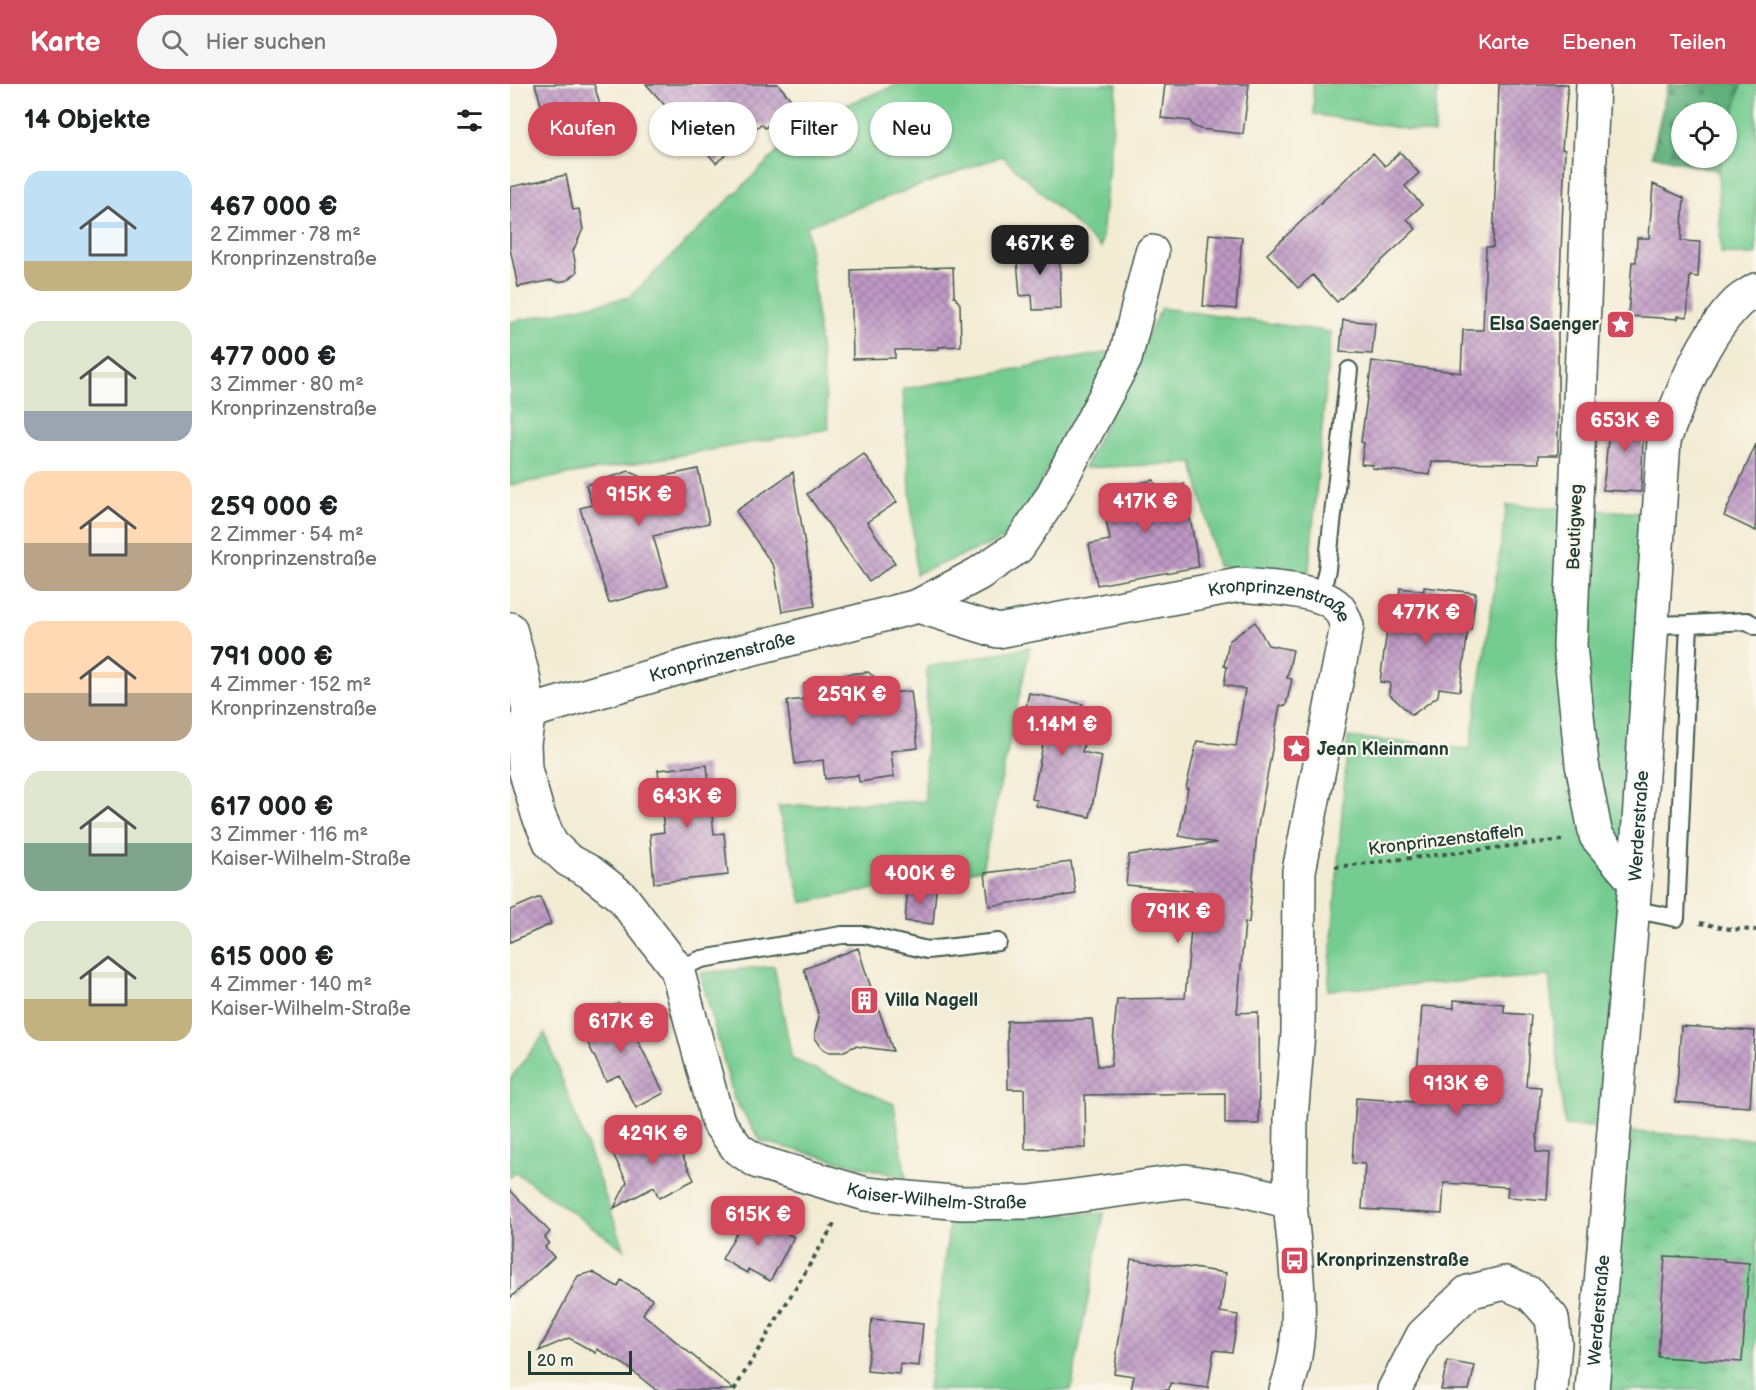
<!DOCTYPE html>
<html lang="de">
<head>
<meta charset="utf-8">
<style>
	:root { --surface:#fff; --page:#f6f6f6; --text:#202124; --muted:#757577; --accent:#d1495b }
	body { margin:0; font-family:"Balsamiq Sans",sans-serif; background:var(--page); color:var(--text); height:100vh; display:flex; flex-direction:column; font-size:22px; white-space:nowrap }
	* { box-sizing:border-box; margin:0 }
	p { font-size:20px; color:var(--muted) }
	.icon { flex:none; width:33px; height:33px; fill:none; stroke:currentColor; stroke-width:2; stroke-linecap:round; stroke-linejoin:round }
	.map { position:relative; flex:1; overflow:hidden }
	.details { display:flex; flex-direction:column; background:var(--surface); width:510px }
	.details>* { flex:none }
	.banner { position:absolute; left:18px; top:18px; width:570px; height:54px; display:flex; gap:12px }
	.tools { position:absolute; left:1161px; top:18px; display:grid; gap:12px }
	.tools a { display:grid; place-items:center; width:66px; height:66px; border-radius:50%; background:var(--surface); box-shadow:0 2px 4px #0004; font-size:30px }
	.scale { position:absolute; left:18px; bottom:15px; width:104px; box-sizing:border-box; padding-left:6px; border:3px solid #1f3d34; border-top:0; font-size:16px; line-height:21px; white-space:nowrap; color:#1f3d34; -webkit-text-stroke:4px #fbf7ec; paint-order:stroke }
	.price { position:absolute; translate:-50% -51px; padding:0 14px; border-radius:12px; background:var(--accent); color:#fff; font-size:20px; line-height:39px; filter:drop-shadow(0 2px 3px #0008) }
	.price::after { content:''; position:absolute; left:50%; top:36px; width:18px; height:14px; margin-left:-9px; background:inherit; clip-path:polygon(0 0,100% 0,50% 100%) }
	.price.selected { background:#222; color:#fff }
	ul { padding:0; list-style:none }
	li { display:flex; align-items:center; gap:18px; height:150px; padding:0 24px }
	li span { display:grid; place-items:center; flex:none; width:168px; height:120px; border-radius:18px; color:#555 }
	li>.icon { margin-inline-start:auto }
	span .icon { width:72px; height:72px; fill:#fffc; stroke-width:1 }
	li b { font-size:26px }
	h2 { display:flex; justify-content:space-between; align-items:center; height:72px; padding:0 24px; font-size:26px }
	.chip { padding:0 21px; border-radius:27px; background:var(--surface); box-shadow:0 2px 4px #0004; font-size:21px; line-height:54px }
	.chip.selected { background:var(--accent); color:#fff }
	header { display:flex; align-items:center; gap:36px; box-sizing:border-box; height:84px; padding:0 30px; background:var(--accent); color:#fff }
	header strong { font-size:28px }
	nav { display:flex; gap:33px; margin-inline-start:auto; font-size:21px }
	.search { width:420px; height:54px; background:var(--page); display:flex; align-items:center; gap:15px; box-sizing:border-box; padding:0 21px; border-radius:33px; color:var(--muted); font-size:22px }
	main { display:flex; flex:1; min-height:0 }
	.map>svg:first-child { display:block }
</style>
</head>
<body>
<header>
<strong>Karte</strong>
<div class="search"><svg class="icon" aria-label="search" viewBox="0 0 24 24"><circle cx="10" cy="10" r="6"/><path d="M15 15l6 6"/></svg>Hier suchen</div>
<nav><a>Karte</a><a>Ebenen</a><a>Teilen</a></nav>
</header>
<main>
<section class="details">
<h2>14 Objekte<svg class="icon" aria-label="filters" viewBox="0 0 24 24"><path d="M4 7h16M4 17h16"/><circle cx="9" cy="7" r="2"/><circle cx="15" cy="17" r="2"/></svg></h2>
<ul>
<li><span style="background:linear-gradient(#bfe0f5 75%,#c2b280 0)"><svg class="icon" aria-label="home" viewBox="0 0 24 24"><path d="M3 11l9-7 9 7M6 9v11h12V9"/></svg></span><div><b>467 000 €</b><p>2 Zimmer · 78 m²</p><p>Kronprinzenstraße</p></div></li>
<li><span style="background:linear-gradient(#dfe7d0 75%,#9aa5b1 0)"><svg class="icon" aria-label="home" viewBox="0 0 24 24"><path d="M3 11l9-7 9 7M6 9v11h12V9"/></svg></span><div><b>477 000 €</b><p>3 Zimmer · 80 m²</p><p>Kronprinzenstraße</p></div></li>
<li><span style="background:linear-gradient(#ffd9b3 60%,#b9a48a 0)"><svg class="icon" aria-label="home" viewBox="0 0 24 24"><path d="M3 11l9-7 9 7M6 9v11h12V9"/></svg></span><div><b>259 000 €</b><p>2 Zimmer · 54 m²</p><p>Kronprinzenstraße</p></div></li>
<li><span style="background:linear-gradient(#ffd9b3 60%,#b9a48a 0)"><svg class="icon" aria-label="home" viewBox="0 0 24 24"><path d="M3 11l9-7 9 7M6 9v11h12V9"/></svg></span><div><b>791 000 €</b><p>4 Zimmer · 152 m²</p><p>Kronprinzenstraße</p></div></li>
<li><span style="background:linear-gradient(#dfe7d0 60%,#7fa58c 0)"><svg class="icon" aria-label="home" viewBox="0 0 24 24"><path d="M3 11l9-7 9 7M6 9v11h12V9"/></svg></span><div><b>617 000 €</b><p>3 Zimmer · 116 m²</p><p>Kaiser-Wilhelm-Straße</p></div></li>
<li><span style="background:linear-gradient(#dfe7d0 65%,#c2b280 0)"><svg class="icon" aria-label="home" viewBox="0 0 24 24"><path d="M3 11l9-7 9 7M6 9v11h12V9"/></svg></span><div><b>615 000 €</b><p>4 Zimmer · 140 m²</p><p>Kaiser-Wilhelm-Straße</p></div></li>
</ul>
</section>
<div class="map">
<svg width="1246" height="1306" viewBox="0 0 1246 1306">
	<defs>
		<pattern id="forest-firs" width="22" height="20" patternUnits="userSpaceOnUse" patternTransform="scale(1.5)"><rect width="22" height="20" fill="#5fb07b"/><path d="M5 1l3.5 6h-7zM16 11l3.5 6h-7z" fill="#4e9066"/></pattern>
		<pattern id="park-tufts" width="24" height="20" patternUnits="userSpaceOnUse" patternTransform="scale(1.5)"><rect width="24" height="20" fill="#74cc91"/><path d="M3 7l-1-3M5 7V3M7 7l1-3M15 17l-1-3M17 17v-4M19 17l1-3" fill="none" stroke="#5fa777"/></pattern>
		<pattern id="building-cross-hatch" width="8" height="8" patternUnits="userSpaceOnUse" patternTransform="scale(1.5)"><rect width="8" height="8" fill="#bf99c5"/><path d="M0 0l8 8M0 8l8-8" fill="none" stroke="#9b7ea1"/></pattern>
	</defs>
	<rect width="100%" height="100%" fill="#fbf7ec"/>
	<filter id="ink" filterUnits="userSpaceOnUse"><feTurbulence type="fractalNoise" baseFrequency=".0167" numOctaves="2"/><feDisplacementMap in="SourceGraphic" scale="12" xChannelSelector="R" yChannelSelector="G"/><feConvolveMatrix kernelMatrix="1 2 1 2 8 2 1 2 1" color-interpolation-filters="sRGB"/></filter>
	<filter id="wash" filterUnits="userSpaceOnUse"><feTurbulence type="fractalNoise" baseFrequency=".008" numOctaves="4" result="noise"/><feDisplacementMap in="SourceGraphic" scale="24" xChannelSelector="R" yChannelSelector="G"/><feGaussianBlur stdDeviation="1.35" result="paint"/><feColorMatrix in="noise" values="0 0 0 0 0 0 0 0 0 0 0 0 0 0 0 0 0 1.4 0 .05"/><feComposite in="paint" operator="in"/></filter>
	<g filter="url(#wash)">
		<rect width="100%" height="100%" fill="#f3ecd5"/>
		<path fill="#74cc91" stroke="#4a8462" stroke-width="1.5" d="M389,0H607L591,164L492,72L297,142L319,345L0,401V238L120,213L301,35Z
			M803,0H928L924,50L804,30Z
			M1231,0H1246V171L1211,170L1208,87L1212,74H1216L1217,56Z
			M651,224L821,248L798,496L708,482L683,379L574,384Z
			M606,267L499,453L406,490L393,305Z
			M997,421L1140,429L1096,1043L1055,1042L1039,892L818,906L838,653L960,665Z
			M520,563L472,785L292,819L268,722L415,717L417,583Z
			M264,882L282,975L384,1020L396,1094L251,1057L224,1015L190,889Z
			M35,949L115,1166L5,1088L0,1093V995Z
			M594,1129L561,1306H418L440,1136Z"/>
		<path fill="url(#forest-firs)" stroke="#3f7658" stroke-width="1.5" d="M1158,0H1231L1217,56L1216,28H1172V74H1212L1208,87L1142,71Z"/>
		<path fill="url(#park-tufts)" stroke="#4a8462" stroke-width="1.5" d="M1104,1047L1246,1055V1306H1082Z"/>
		<g id="blocks">
			<path fill="url(#building-cross-hatch)" d="M25,0H84L98,49L44,64Z
				M136,0H268L284,19L255,44L251,40L206,79Z
				M655,0H739L733,50L690,45L683,42L680,37L651,34Z
				M989,0H1058L1052,65L1055,66L1048,245V371H1029V379L922,378L920,391L862,384L863,381L851,380L854,359L851,358L862,277L951,289L953,246H973L976,163H983Z
				M890,68L909,89L895,102L912,121L897,135L906,145L827,218L803,191L788,204L757,170L863,69L875,82Z
				M56,91L63,126L69,125L73,145L63,167L67,188L58,196L48,198L42,196L8,203L0,164V103Z
				M1143,100L1174,114L1171,157L1190,158L1188,193L1180,192L1177,233L1168,232V235L1118,232L1122,178H1126L1127,154H1139Z
				M699,150L732,153L726,225L693,222Z
				M549,161L551,225L523,226L522,211L510,212L506,163Z
				M443,183L444,212L450,220L451,262L428,263L429,265L385,266V274L343,275L341,186Z
				M833,236L865,239L862,270L830,268Z
				M1101,326L1134,332L1131,408L1093,406Z
				M1246,360V447L1214,432Z
				M354,370L387,418L357,438L385,479L359,498L297,410Z
				M188,385L199,439L143,452L158,502L99,519L79,456H80L70,424L82,421L76,401L119,387L136,396Z
				M283,388L305,522L272,528L264,483L226,427Z
				M644,396L646,406L674,400L689,483L587,501L579,460L600,456L593,420L609,417L607,403Z
				M914,503L966,509L961,546H958L950,607L929,604L928,612L902,631L879,610L880,599L870,598L879,531H880L882,521L888,522L890,504L914,507Z
				M745,538L758,561L783,566L777,594L782,595L776,622L770,621L747,748L739,839L735,838L727,929L748,928L749,1040H715V1009L575,1011L576,1064L515,1065L514,1005H498L497,937L582,935L588,982H601L607,915L675,914L682,834H680L682,807L616,801L619,771L707,759L669,752L678,704H676L687,657L726,662L735,605L714,601L717,583L714,582L719,557Z
				M358,588L380,605L381,609L401,607L408,664L381,667L384,693L349,698L348,691L315,695L313,676L285,680L277,617L296,615L294,600L336,594L338,590Z
				M519,609L573,620L566,658L574,660L572,668L592,672L580,733L526,722L527,716L522,715L533,661L523,658L527,640L513,637Z
				M197,681L204,750L214,749L218,791L144,799L140,750L154,748L148,686Z
				M561,778L566,810L479,822L475,789Z
				M398,803L426,806L423,840L395,837Z
				M30,813L41,840L0,858V826Z
				M348,864L357,892L383,967L345,962L332,968H319L313,965L305,954V948L309,933L294,885Z
				M944,916L994,920V929L1021,931L1016,1002L1031,1003L1026,1068L1040,1069L1037,1116L997,1113L998,1103L934,1099L932,1130L852,1125L855,1080L842,1079L846,1014L905,1018L912,922L944,924Z
				M109,919L154,1009L126,1024L109,991L96,997L68,938Z
				M1171,942L1245,947L1240,1023L1166,1018Z
				M158,1042L184,1096L149,1114L144,1103L104,1124L117,1098L103,1070Z
				M0,1106L40,1148L35,1153L39,1159L35,1163L44,1173L0,1214Z
				M238,1128L284,1153L260,1197L238,1185L237,1189L212,1175Z
				M1155,1172L1214,1175V1177L1239,1179L1232,1278L1148,1273Z
				M621,1175L716,1189L710,1228L728,1231L722,1268L704,1266L698,1304L660,1299L659,1306H621L624,1292L604,1289Z
				M82,1188L108,1203L111,1196L142,1215L133,1230L224,1306H146L115,1281L87,1265L86,1269L59,1254L29,1267L68,1192Z
				M362,1235L413,1240L409,1282L390,1280L389,1290L357,1287Z
				M937,1277L965,1282L959,1306H931Z"/>
		</g>
	</g>
	<g filter="url(#ink)">
		<use href="#blocks" fill-opacity="0" stroke="#3f574c" stroke-width="1.5"/>
		<g fill="none" stroke-linecap="round" stroke-linejoin="round">
			<defs>
				<path id="service" d="M811,512L817,485L839,286
					M1179,540L1237,537L1246,542
					M1122,825L1166,834L1179,540L1142,541
					M167,885L192,875L332,851H355L417,866L488,858"/>
				<g id="minor">
					<path d="M1083,0L1060,562L1072,680L1086,752L1125,798"/>
					<path d="M408,522L468,490L508,463L541,414L615,275L642,168"/>
					<path id="s1" d="M0,545L13,592L19,628L14,659L15,685L28,730L41,760L58,776L80,788L112,813L167,885L208,1038L228,1065L248,1078L356,1110L452,1119L520,1118L675,1097L730,1105L780,1118C785,1178 798,1249 776,1306"/>
					<path id="s2" d="M19,628L186,579L408,522L488,547L729,501C753,503 815,505 829,525C833,530 835,537 837,542L789,787L788,949L781,1034L780,1118"/>
					<path d="M884,1306L913,1251L958,1208L995,1199L1021,1210L1042,1234L1045,1259L1041,1306"/>
					<path id="s3" d="M1082,1306L1125,798L1154,356C1171,311 1192,254 1227,219C1232,214 1240,210 1246,206"/>
				</g>
			</defs>
			<use href="#service" stroke="#3f574c" stroke-width="20"/>
			<use href="#minor" stroke="#3f574c" stroke-width="36"/>
			<path stroke="#3f574c" stroke-width="4" stroke-dasharray="4.5 4.5" stroke-linecap="butt" d="M825,783L1052,756
				M1190,839L1220,845L1246,846
				M224,1306L326,1137"/>
			<use href="#service" stroke="#fff" stroke-width="16"/>
			<use href="#minor" stroke="#fff" stroke-width="33"/>
		</g>
	</g>
	<defs>
		<symbol id="sight-square" viewBox="-11 -11 22 22"><rect x="-9" y="-9" width="18" height="18" rx="4" fill="#d1495b" stroke="#fbf7ec"/><path d="M0-6L1.8-2.2L6-1.7L2.9 1.2L3.7 5.4L0 3.3L-3.7 5.4L-2.9 1.2L-6-1.7L-1.8-2.2Z" fill="#fff"/></symbol>
		<symbol id="building-square" viewBox="-11 -11 22 22"><rect x="-9" y="-9" width="18" height="18" rx="4" fill="#d1495b" stroke="#fbf7ec"/><path d="M-4-6H4V6H1V3H-1V6H-4ZM-2.5-4.3h1.7v1.8h-1.7ZM.8-4.3h1.7v1.8H.8ZM-2.5-1h1.7V.8h-1.7ZM.8-1h1.7V.8H.8Z" fill="#fff"/></symbol>
		<symbol id="bus-square" viewBox="-11 -11 22 22"><rect x="-9" y="-9" width="18" height="18" rx="4" fill="#d1495b" stroke="#fbf7ec"/><path d="M-5-6H5V4H4V6H2V4H-2V6H-4V4H-5ZM-3.5-4V0h7V-4ZM-3.5 1.2v1.5H-2V1.2ZM2 1.2v1.5H3.5V1.2Z" fill="#fff"/></symbol>
	</defs>
	<g fill-rule="evenodd">
		<use href="#sight-square" x="1094" y="224" width="33" height="33"/>
		<use href="#sight-square" x="770" y="648" width="33" height="33"/>
		<use href="#building-square" x="338" y="900" width="33" height="33"/>
		<use href="#bus-square" x="768" y="1160" width="33" height="33"/>
	</g>
	<g text-anchor="middle" dominant-baseline="central" stroke-width="4.5" stroke-linejoin="round" paint-order="stroke">
		<g font-size="18" font-weight="bold" fill="#1f3d34" stroke="#fbf7ec" text-anchor="start">
			<text x="1089" y="240" text-anchor="end">Elsa Saenger</text>
			<text x="807" y="665">Jean Kleinmann</text>
			<text x="375" y="916">Villa Nagell</text>
			<text x="806" y="1176">Kronprinzenstraße</text>
		</g>
		<g font-size="18" fill="#1f3d34" stroke="#fbf7ec">
			<text transform="translate(1065 443) rotate(-88)">Beutigweg</text>
			<text stroke="none"><textPath href="#s2" startOffset="776">Kronprinzenstraße</textPath></text>
			<text stroke="none"><textPath href="#s2" startOffset="201">Kronprinzenstraße</textPath></text>
			<text stroke="none"><textPath href="#s3" startOffset="566">Werderstraße</textPath></text>
			<text transform="translate(936 756) rotate(-7)">Kronprinzenstaffeln</text>
			<text stroke="none"><textPath href="#s1" startOffset="801">Kaiser-Wilhelm-Straße</textPath></text>
			<text stroke="none"><textPath href="#s3" startOffset="80">Werderstraße</textPath></text>
		</g>
	</g>
</svg>
<div class="tools">
<a><svg class="icon" aria-label="locate" viewBox="0 0 24 24"><circle cx="12" cy="12" r="6"/><path d="M12 2v4M12 18v4M2 12h4M18 12h4"/></svg></a>
</div>
<div class="scale">20 m</div>
<b class="price selected" style="left:530px;top:192px">467K €</b>
<b class="price" style="left:1115px;top:369px">653K €</b>
<b class="price" style="left:129px;top:443px">915K €</b>
<b class="price" style="left:635px;top:450px">417K €</b>
<b class="price" style="left:916px;top:561px">477K €</b>
<b class="price" style="left:342px;top:643px">259K €</b>
<b class="price" style="left:552px;top:673px">1.14M €</b>
<b class="price" style="left:177px;top:745px">643K €</b>
<b class="price" style="left:410px;top:822px">400K €</b>
<b class="price" style="left:668px;top:860px">791K €</b>
<b class="price" style="left:111px;top:970px">617K €</b>
<b class="price" style="left:946px;top:1032px">913K €</b>
<b class="price" style="left:143px;top:1082px">429K €</b>
<b class="price" style="left:248px;top:1163px">615K €</b>
<div class="banner">
<a class="chip selected">Kaufen</a>
<a class="chip">Mieten</a>
<a class="chip">Filter</a>
<a class="chip">Neu</a>
</div>
</div>
</main>
</body>
</html>
